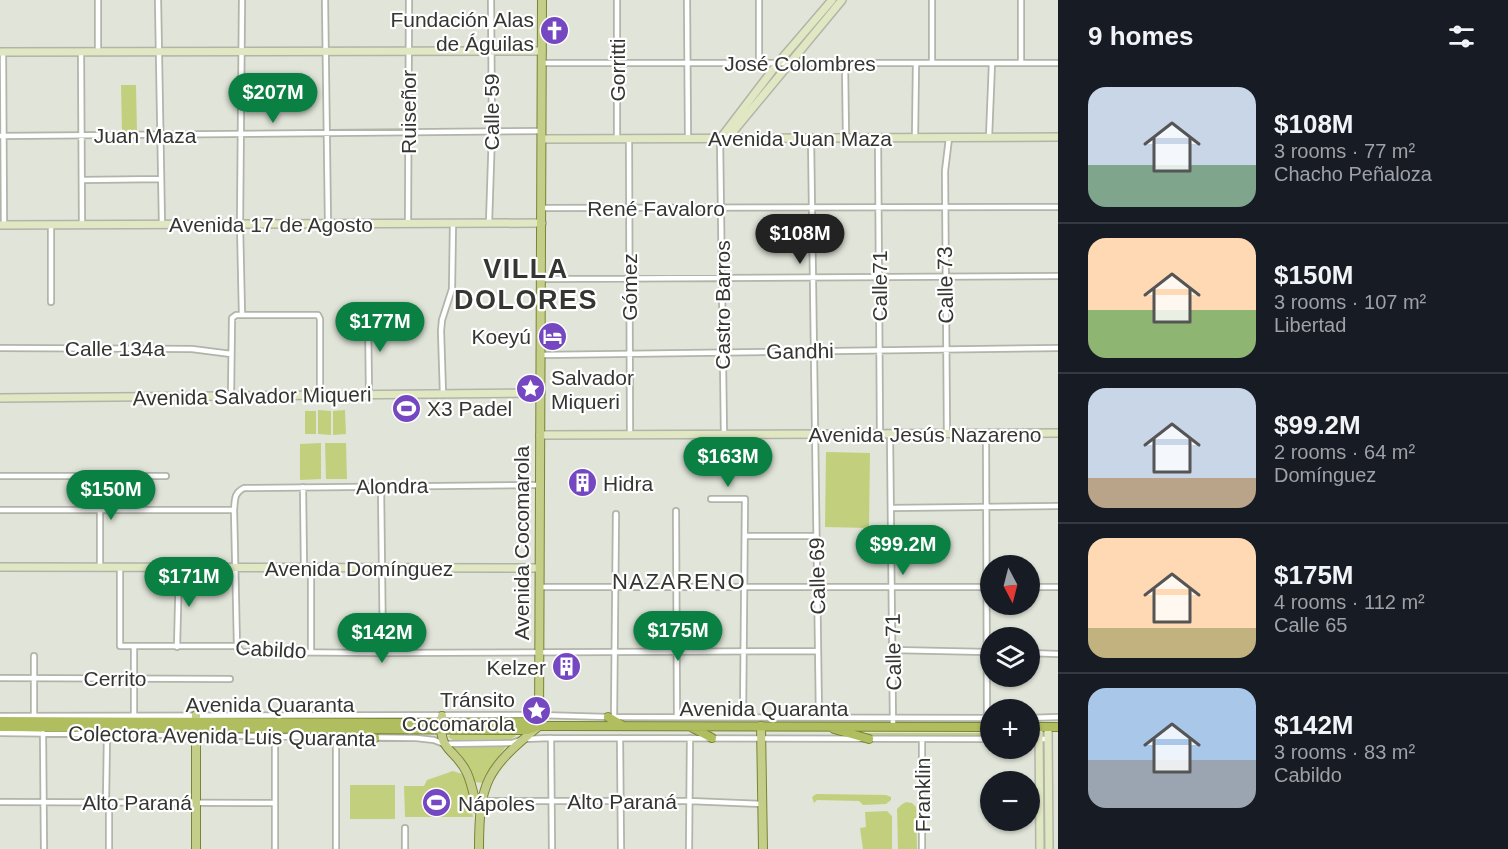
<!DOCTYPE html>
<html lang="en">
<head>
<meta charset="utf-8">
<style>
	:root { --surface:#171b24; --page:#242831; --text:#f1f3f6; --muted:#9ea1a6; --line:#363941; --accent:#0b8043 }
	body { margin:0; font-family:Arial,sans-serif; background:var(--page); color:var(--text); height:100vh; display:flex; flex-direction:column; font-size:22px; white-space:nowrap }
	* { box-sizing:border-box; margin:0 }
	p { font-size:20px; color:var(--muted) }
	.icon { flex:none; width:33px; height:33px; fill:none; stroke:currentColor; stroke-width:2; stroke-linecap:round; stroke-linejoin:round }
	.map { position:relative; flex:1; overflow:hidden }
	.panel { display:flex; flex-direction:column; background:var(--surface); width:450px }
	.panel>* { flex:none }
	.needle { width:39px; rotate:173deg }
	.tools { position:absolute; left:980px; top:555px; display:grid; gap:12px }
	.tools a { display:grid; place-items:center; width:60px; height:60px; border-radius:50%; background:var(--surface); box-shadow:0 2px 4px #0004; font-size:30px }
	.price { position:absolute; translate:-50% -51px; padding:0 14px; border-radius:21px; background:var(--accent); color:#fff; font-size:20px; line-height:39px; filter:drop-shadow(0 2px 3px #0008) }
	.price::after { content:''; position:absolute; left:50%; top:36px; width:18px; height:14px; margin-left:-9px; background:inherit; clip-path:polygon(0 0,100% 0,50% 100%) }
	.price.on { background:#222; color:#fff }
	ul { padding:0; list-style:none }
	li { display:flex; align-items:center; gap:18px; height:150px; padding:0 30px }
	li+li { border-top:2px solid var(--line) }
	li span { display:grid; place-items:center; flex:none; width:168px; height:120px; border-radius:18px; color:#555 }
	li>.icon { margin-inline-start:auto }
	span .icon { width:72px; height:72px; fill:#fffc; stroke-width:1 }
	li b { font-size:26px }
	h2 { display:flex; justify-content:space-between; align-items:center; height:72px; padding:0 30px; font-size:26px }
	main { display:flex; flex:1; min-height:0 }
	.map>svg:first-child { display:block }
</style>
</head>
<body>
<main>
<div class="map">
<svg width="1058" height="849" viewBox="0 0 1058 849">
	<rect width="100%" height="100%" fill="#e1e4d8"/>
	<path fill="#c2d07d" d="M121,85H136L137,132H122Z
		M318,410L331,411V435L318,434Z
		M345,410L346,434L333,435V411Z
		M305,411H316V434H305Z
		M321,443V479L300,480V444Z
		M325,443H346L347,479H326Z
		M826,452L870,453L869,528L825,527Z
		M205,717H430L429,720H206Z
		M207,730L361,733L366,736L207,733Z
		M512,733L516,736L511,739L453,740L448,737L451,734Z
		M851,733H990V736H869Z
		M507,745L489,770L483,783L474,782L451,747Z
		M453,771L465,775L473,817H405L404,786H424L427,780Z
		M350,785H395V819H350Z
		M816,794L886,795L891,797V800L886,804L863,805L859,801L817,800L814,803L812,797Z
		M906,802L912,803L916,807L917,849H898L897,809L901,805Z
		M887,811L892,816V849H863L860,828L866,827L865,812Z"/>
	<g fill="none" stroke-linecap="round" stroke-linejoin="round">
		<defs>
			<path id="minor" d="M158,0L162,225
				M325,0L328,224
				M687,0L688,139
				M759,0V63
				M932,0V63
				M3,52L4,225
				M81,52L82,225
				M98,52V0
				M542,63H1058
				M845,63L846,138
				M1021,63V0
				M0,136L542,131
				M989,137L992,63
				M811,138L819,717
				M878,138L880,434
				M915,138L916,63
				M617,139V0
				M629,139L630,435
				M720,139L724,435
				M82,180L161,179
				M542,208L1058,207
				M408,223L409,0
				M489,223L492,132L491,0
				M51,225V302
				M542,279L1058,276
				M368,313L369,394
				M242,315L240,225L242,0
				M0,348L192,349L231,354
				M542,355L1058,348
				M443,394L441,331L442,320L452,289L453,223
				M231,396L232,318L236,315H318L320,319V395
				M986,433L987,721
				M890,434L893,726
				M947,434L945,171L949,138
				M100,475V568
				M0,476H166
				M303,487L304,568
				M381,487L383,653
				M711,499H745L743,717
				M891,508L1058,506
				M0,510H234
				M676,511L677,717
				M745,536H816
				M120,568V646H237L242,652L383,653L818,651
				M311,568V651
				M540,587H990
				M1029,587H1058
				M237,646L234,510C235,499 234,493 244,488L539,485
				M134,647V716
				M177,647L179,568
				M893,650L987,652
				M1029,653L1058,654
				M0,678L230,679
				M0,716L539,715L608,717L990,718
				M34,716V656
				M614,717L616,514
				M1029,718L1058,717
				M0,733L416,738L434,740L444,744L512,743L523,739L551,738L990,739
				M43,733L44,849
				M551,738L552,849
				M620,738L621,849
				M1029,739H1049
				M922,740V849
				M481,801H689L762,804
				M0,802L275,803
				M106,802L107,734
				M109,849V802
				M275,849V737
				M336,849V738
				M405,849V828
				M689,849L690,738"/>
			<path id="secondary" d="M0,52L542,51
				M542,139L1058,137
				M720,139L778,63L832,0
				M727,139L842,0
				M0,225L542,223
				M0,398L541,393
				M540,435L1058,433
				M0,567L539,568
				M1039,727L1040,849
				M1048,727L1049,849"/>
			<path id="primary" d="M442,716C437,753 455,747 467,773C472,784 474,797 477,809
				M761,726L763,849
				M196,849V715
				M479,849C479,781 487,769 539,726L542,0"/>
			<path id="trunk" d="M608,717L623,726
				M0,721L410,723L532,722L539,726
				M0,727L528,730L539,726H560L990,727
				M691,727L712,738
				M1029,727H1058
				M834,729L869,739
				M362,731L375,738"/>
		</defs>
		<use href="#minor" stroke="#b1b4a9" stroke-width="8"/>
		<use href="#secondary" stroke="#b1b4a9" stroke-width="10"/>
		<use href="#primary" stroke="#798436" stroke-width="10"/>
		<use href="#trunk" stroke="#798436" stroke-width="10"/>
		<use href="#minor" stroke="#fff" stroke-width="4.5"/>
		<use href="#secondary" stroke="#e2e7c3" stroke-width="7"/>
		<use href="#primary" stroke="#c4ce88" stroke-width="8"/>
		<use href="#trunk" stroke="#b0be60" stroke-width="8"/>
	</g>
	<defs>
		<symbol id="church-disc" viewBox="-11 -11 22 22"><circle r="9.5" fill="#7548c1" stroke="#fff"/><path d="M-1.2-6h2.4v3.5h3.3v2.4h-3.3V6h-2.4V-.1h-3.3v-2.4h3.3Z" fill="#fff"/></symbol>
		<symbol id="hotel-disc" viewBox="-11 -11 22 22"><circle r="9.5" fill="#7548c1" stroke="#fff"/><path d="M-6-4.5h1.5V1H6V5H4.5V3h-9V5H-6ZM-4 0a1.8 1.8 0 1 1 3.6 0ZM.5 0V-2.5h3Q6-2.5 6 0Z" fill="#fff"/></symbol>
		<symbol id="sight-disc" viewBox="-11 -11 22 22"><circle r="9.5" fill="#7548c1" stroke="#fff"/><path d="M0-6L1.8-2.2L6-1.7L2.9 1.2L3.7 5.4L0 3.3L-3.7 5.4L-2.9 1.2L-6-1.7L-1.8-2.2Z" fill="#fff"/></symbol>
		<symbol id="stadium-disc" viewBox="-11 -11 22 22"><circle r="9.5" fill="#7548c1" stroke="#fff"/><path d="M0-5a6.5 5 0 1 0 0 10a6.5 5 0 1 0 0-10ZM-3.5-1.8h7v3.6h-7Z" fill="#fff"/></symbol>
		<symbol id="building-disc" viewBox="-11 -11 22 22"><circle r="9.5" fill="#7548c1" stroke="#fff"/><path d="M-4-6H4V6H1V3H-1V6H-4ZM-2.5-4.3h1.7v1.8h-1.7ZM.8-4.3h1.7v1.8H.8ZM-2.5-1h1.7V.8h-1.7ZM.8-1h1.7V.8H.8Z" fill="#fff"/></symbol>
	</defs>
	<g fill-rule="evenodd">
		<use href="#church-disc" x="538" y="14" width="33" height="33"/>
		<use href="#hotel-disc" x="536" y="320" width="33" height="33"/>
		<use href="#sight-disc" x="514" y="372" width="33" height="33"/>
		<use href="#stadium-disc" x="390" y="392" width="33" height="33"/>
		<use href="#building-disc" x="566" y="466" width="33" height="33"/>
		<use href="#building-disc" x="550" y="650" width="33" height="33"/>
		<use href="#sight-disc" x="520" y="694" width="33" height="33"/>
		<use href="#stadium-disc" x="420" y="786" width="33" height="33"/>
	</g>
	<g text-anchor="middle" dominant-baseline="central" stroke-width="4.5" stroke-linejoin="round" paint-order="stroke">
		<g font-size="21" fill="#353632" stroke="#fff" text-anchor="end">
			<text x="534" y="19">Fundación Alas<tspan x="534" dy="24">de Águilas</tspan></text>
			<text x="531" y="336">Koeyú</text>
			<text x="551" y="377" text-anchor="start">Salvador<tspan x="551" dy="24">Miqueri</tspan></text>
			<text x="427" y="408" text-anchor="start">X3 Padel</text>
			<text x="603" y="483" text-anchor="start">Hidra</text>
			<text x="546" y="667">Kelzer</text>
			<text x="515" y="699">Tránsito<tspan x="515" dy="24">Cocomarola</tspan></text>
			<text x="458" y="803" text-anchor="start">Nápoles</text>
		</g>
		<g font-size="21" fill="#353632" stroke="#fff">
			<text x="800" y="63">José Colombres</text>
			<text transform="translate(617 70) rotate(-90)">Gorritti</text>
			<text transform="translate(408 112) rotate(-90)">Ruiseñor</text>
			<text transform="translate(491 112) rotate(-90)">Calle 59</text>
			<text x="145" y="135">Juan Maza</text>
			<text x="800" y="138">Avenida Juan Maza</text>
			<text x="656" y="208">René Favaloro</text>
			<text x="271" y="224">Avenida 17 de Agosto</text>
			<text transform="translate(945 285) rotate(-91)">Calle 73</text>
			<text transform="translate(879 286) rotate(-90)">Calle71</text>
			<text transform="translate(629 287) rotate(-90)">Gómez</text>
			<text transform="translate(722 305) rotate(-90)">Castro Barros</text>
			<text x="115" y="348">Calle 134a</text>
			<text transform="translate(800 351) rotate(-1)">Gandhi</text>
			<text transform="translate(252 396) rotate(-1)">Avenida Salvador Miqueri</text>
			<text x="925" y="434">Avenida Jesús Nazareno</text>
			<text transform="translate(392 486) rotate(-1)">Alondra</text>
			<text transform="translate(521 543) rotate(-90)">Avenida Cocomarola</text>
			<text x="359" y="568">Avenida Domínguez</text>
			<text transform="translate(817 576) rotate(-91)">Calle 69</text>
			<text transform="translate(271 649) rotate(3)">Cabildo</text>
			<text transform="translate(893 652) rotate(-91)">Calle 71</text>
			<text x="115" y="678">Cerrito</text>
			<text x="270" y="704">Avenida Quaranta</text>
			<text x="764" y="708">Avenida Quaranta</text>
			<text transform="translate(222 736) rotate(1)">Colectora Avenida Luis Quaranta</text>
			<text transform="translate(922 795) rotate(-90)">Franklin</text>
			<text x="622" y="801">Alto Paraná</text>
			<text x="137" y="802">Alto Paraná</text>
		</g>
		<g font-size="22" letter-spacing="1.5" fill="#353632" stroke="#fff">
			<text x="679" y="581">NAZARENO</text>
		</g>
		<g font-size="27" font-weight="bold" letter-spacing="1.5" fill="#353632" stroke="#fff">
			<text x="526" y="269">VILLA<tspan x="526" dy="31">DOLORES</tspan></text>
		</g>
	</g>
</svg>
<div class="tools">
<a><svg class="needle" viewBox="-14 -14 28 28"><path d="M0-13l5 13h-10z" fill="#e53935"/><path d="M0 13l5-13h-10z" fill="#9ea1a6"/></svg></a>
<a><svg class="icon" aria-label="layers" viewBox="0 0 24 24"><path d="M12 4l9 5-9 5-9-5zM3 14l9 5 9-5"/></svg></a>
<a>+</a>
<a>−</a>
</div>
<b class="price" style="left:273px;top:124px">$207M</b>
<b class="price on" style="left:800px;top:265px">$108M</b>
<b class="price" style="left:380px;top:353px">$177M</b>
<b class="price" style="left:728px;top:488px">$163M</b>
<b class="price" style="left:111px;top:521px">$150M</b>
<b class="price" style="left:903px;top:576px">$99.2M</b>
<b class="price" style="left:189px;top:608px">$171M</b>
<b class="price" style="left:678px;top:662px">$175M</b>
<b class="price" style="left:382px;top:664px">$142M</b>
</div>
<section class="panel">
<h2>9 homes<svg class="icon" aria-label="filters" viewBox="0 0 24 24"><path d="M4 7h16M4 17h16"/><circle cx="9" cy="7" r="2"/><circle cx="15" cy="17" r="2"/></svg></h2>
<ul>
<li><span style="background:linear-gradient(#c9d6e8 65%,#7fa58c 0)"><svg class="icon" aria-label="home" viewBox="0 0 24 24"><path d="M3 11l9-7 9 7M6 9v11h12V9"/></svg></span><div><b>$108M</b><p>3 rooms · 77 m²</p><p>Chacho Peñaloza</p></div></li>
<li><span style="background:linear-gradient(#ffd9b3 60%,#8fb573 0)"><svg class="icon" aria-label="home" viewBox="0 0 24 24"><path d="M3 11l9-7 9 7M6 9v11h12V9"/></svg></span><div><b>$150M</b><p>3 rooms · 107 m²</p><p>Libertad</p></div></li>
<li><span style="background:linear-gradient(#c9d6e8 75%,#b9a48a 0)"><svg class="icon" aria-label="home" viewBox="0 0 24 24"><path d="M3 11l9-7 9 7M6 9v11h12V9"/></svg></span><div><b>$99.2M</b><p>2 rooms · 64 m²</p><p>Domínguez</p></div></li>
<li><span style="background:linear-gradient(#ffd9b3 75%,#c2b280 0)"><svg class="icon" aria-label="home" viewBox="0 0 24 24"><path d="M3 11l9-7 9 7M6 9v11h12V9"/></svg></span><div><b>$175M</b><p>4 rooms · 112 m²</p><p>Calle 65</p></div></li>
<li><span style="background:linear-gradient(#a9c7e8 60%,#9aa5b1 0)"><svg class="icon" aria-label="home" viewBox="0 0 24 24"><path d="M3 11l9-7 9 7M6 9v11h12V9"/></svg></span><div><b>$142M</b><p>3 rooms · 83 m²</p><p>Cabildo</p></div></li>
</ul>
</section>
</main>
</body>
</html>
